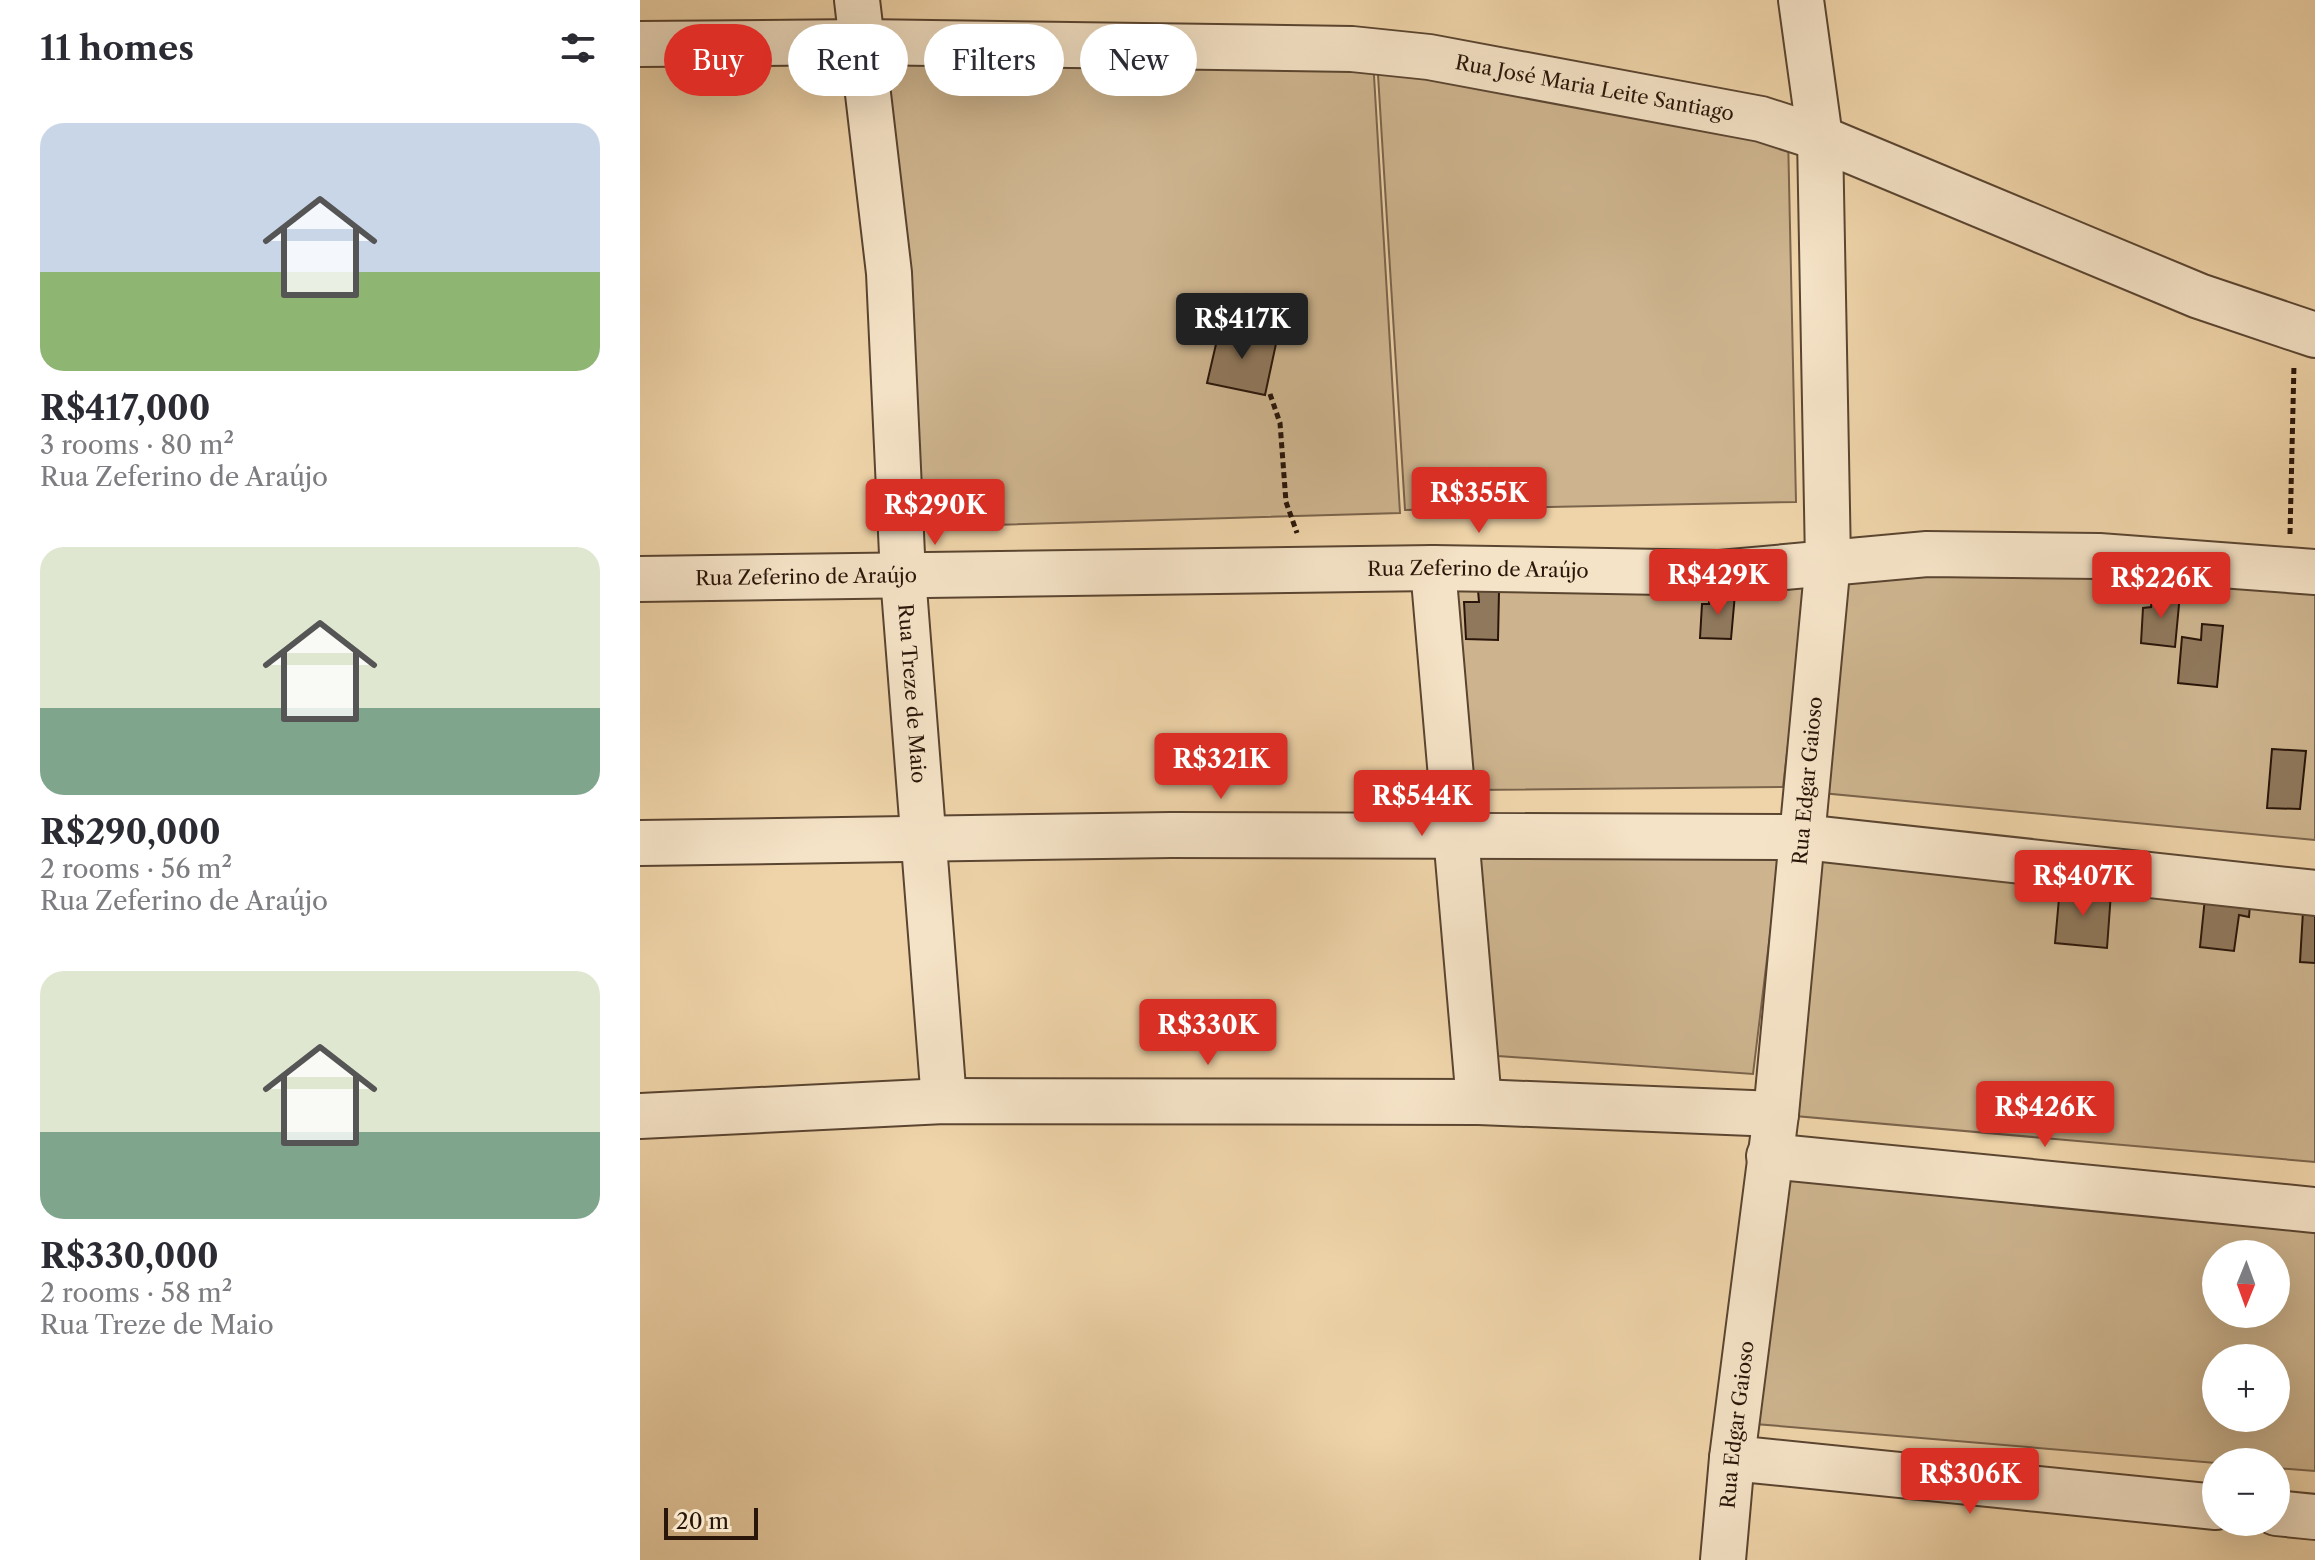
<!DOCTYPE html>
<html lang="en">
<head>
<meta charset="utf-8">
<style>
	:root { --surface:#fff; --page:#f7f7f7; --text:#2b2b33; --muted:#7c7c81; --accent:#d93025 }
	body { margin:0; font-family:"Libre Caslon Text",serif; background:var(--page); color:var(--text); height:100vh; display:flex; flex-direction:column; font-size:30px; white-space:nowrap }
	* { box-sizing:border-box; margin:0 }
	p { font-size:26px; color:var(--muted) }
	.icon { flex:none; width:44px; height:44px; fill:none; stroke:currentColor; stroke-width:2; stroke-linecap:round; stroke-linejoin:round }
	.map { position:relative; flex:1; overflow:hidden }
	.panel { display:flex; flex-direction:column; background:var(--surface); width:640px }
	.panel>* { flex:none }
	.banner { position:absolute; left:24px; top:24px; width:760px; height:72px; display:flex; gap:16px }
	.needle { width:52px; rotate:181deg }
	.controls { position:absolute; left:1562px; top:1240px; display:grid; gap:16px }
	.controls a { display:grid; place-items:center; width:88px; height:88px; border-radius:50%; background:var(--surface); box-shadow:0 8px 32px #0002; font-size:40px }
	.scale { position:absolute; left:24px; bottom:20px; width:94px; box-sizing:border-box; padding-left:8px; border:4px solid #291509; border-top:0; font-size:22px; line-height:28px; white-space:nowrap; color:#291509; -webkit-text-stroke:6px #f5e3c7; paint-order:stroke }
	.price { position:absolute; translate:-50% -68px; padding:0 18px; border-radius:8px; background:var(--accent); color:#fff; font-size:26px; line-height:52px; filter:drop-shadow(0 2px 4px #0008) }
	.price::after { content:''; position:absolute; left:50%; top:48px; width:24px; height:18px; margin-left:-12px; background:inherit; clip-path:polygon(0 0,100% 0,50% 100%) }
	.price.on { background:#222; color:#fff }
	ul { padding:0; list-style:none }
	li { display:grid; align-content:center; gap:16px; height:424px; padding:0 40px }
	li span { display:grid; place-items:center; height:248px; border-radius:24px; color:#555 }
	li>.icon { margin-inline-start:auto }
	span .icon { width:144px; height:144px; fill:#fffc; stroke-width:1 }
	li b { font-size:34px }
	h2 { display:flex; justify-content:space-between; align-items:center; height:96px; padding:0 40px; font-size:34px }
	.pill { padding:0 28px; border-radius:36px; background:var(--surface); box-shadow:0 8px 32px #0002; font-size:28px; line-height:72px }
	.pill.on { background:var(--accent); color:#fff }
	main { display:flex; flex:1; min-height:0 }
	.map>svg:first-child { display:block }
</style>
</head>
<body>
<main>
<section class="panel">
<h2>11 homes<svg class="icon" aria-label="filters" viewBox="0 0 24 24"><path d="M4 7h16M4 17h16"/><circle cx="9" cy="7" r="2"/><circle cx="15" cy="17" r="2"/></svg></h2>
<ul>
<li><span style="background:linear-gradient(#c9d6e8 60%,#8fb573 0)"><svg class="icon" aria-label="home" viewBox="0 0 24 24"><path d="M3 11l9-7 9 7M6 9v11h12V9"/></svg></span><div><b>R$417,000</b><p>3 rooms · 80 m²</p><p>Rua Zeferino de Araújo</p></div></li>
<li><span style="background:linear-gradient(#dfe7d0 65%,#7fa58c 0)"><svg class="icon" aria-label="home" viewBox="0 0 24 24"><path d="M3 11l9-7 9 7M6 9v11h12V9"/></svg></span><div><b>R$290,000</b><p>2 rooms · 56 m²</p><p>Rua Zeferino de Araújo</p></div></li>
<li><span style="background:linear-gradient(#dfe7d0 65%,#7fa58c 0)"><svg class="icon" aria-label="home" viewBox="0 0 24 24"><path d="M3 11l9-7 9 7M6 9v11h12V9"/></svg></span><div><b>R$330,000</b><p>2 rooms · 58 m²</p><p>Rua Treze de Maio</p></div></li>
</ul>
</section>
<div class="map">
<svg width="1675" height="1560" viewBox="0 0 1675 1560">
	<rect width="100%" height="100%" fill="#efd4a9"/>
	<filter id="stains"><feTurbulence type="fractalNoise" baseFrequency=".0025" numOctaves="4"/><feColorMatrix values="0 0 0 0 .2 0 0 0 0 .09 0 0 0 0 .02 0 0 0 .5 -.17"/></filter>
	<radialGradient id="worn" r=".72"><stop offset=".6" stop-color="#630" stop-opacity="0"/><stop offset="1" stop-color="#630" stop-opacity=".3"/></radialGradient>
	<path fill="#cdb48e" stroke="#7b644c" stroke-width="2" fill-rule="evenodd" d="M245,52L733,59L760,513L282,527Z
		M737,59L1148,135L1156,502L765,510Z
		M1307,563L1675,581V840L1182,793L1199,578Z
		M1168,574L1143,787L832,790L813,578Z
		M1141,844L1113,1074L858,1056L846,1002L830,847Z
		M1172,847L1675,904V1162L1144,1115Z
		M1136,1165L1675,1220V1471L1636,1468V1462L1576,1463L1115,1424ZM1576,1254H1636V1314H1576ZM1576,1358H1636V1418H1576Z"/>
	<path fill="#90785c" stroke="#291509" stroke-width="2" d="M580,327L637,339L625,395L567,383Z
		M838,590L859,591L858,640L826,639L824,602H839Z
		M1513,590L1540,594L1535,647L1501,643L1503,608L1511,607Z
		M1070,593L1095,594L1091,639L1060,638L1062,604H1069Z
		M1562,624L1583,626L1577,687L1538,683L1542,637L1561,640Z
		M1632,749L1666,751L1660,809L1627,808Z
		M1420,887L1471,893L1467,948L1415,943Z
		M1565,898L1610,904L1609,917L1599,915L1594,951L1560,947Z
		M1663,911L1675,912V963L1660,962Z"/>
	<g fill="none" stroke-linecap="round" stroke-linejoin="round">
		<defs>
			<g id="minor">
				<path id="s1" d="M217,0L249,273L263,576L304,1101"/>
				<path id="s2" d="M0,44L223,42L712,49L789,57L1121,119L1180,138L1559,296L1675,335"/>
				<path d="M793,568L839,1102"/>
				<path id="s3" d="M0,579L793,568L1080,573L1287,554L1459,556L1675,572"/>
				<path d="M0,843L531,835L1163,837L1675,893"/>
				<path d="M0,1116L304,1101L839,1102L1136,1114"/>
				<path d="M1129,1156L1675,1210"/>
				<path d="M1092,1458L1576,1507"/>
				<path d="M1636,1513L1675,1517"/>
				<path id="s4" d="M1083,1560L1092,1458L1136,1114L1188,561L1180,138L1161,0"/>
			</g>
		</defs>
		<use href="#minor" stroke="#5a4531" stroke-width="48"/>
		<path stroke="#291509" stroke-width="5" stroke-dasharray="6 4" stroke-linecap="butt" d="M630,394L640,423L646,502L657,533
			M1650,534L1654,364"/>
		<use href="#minor" stroke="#f5e3c7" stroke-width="44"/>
	</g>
	<g text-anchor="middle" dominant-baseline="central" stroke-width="6" stroke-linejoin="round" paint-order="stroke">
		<g font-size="20" fill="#291509" stroke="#f5e3c7">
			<text stroke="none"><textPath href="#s2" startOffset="958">Rua José Maria Leite Santiago</textPath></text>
			<text stroke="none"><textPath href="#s3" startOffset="838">Rua Zeferino de Araújo</textPath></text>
			<text stroke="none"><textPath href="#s3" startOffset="166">Rua Zeferino de Araújo</textPath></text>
			<text stroke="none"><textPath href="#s1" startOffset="696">Rua Treze de Maio</textPath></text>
			<text stroke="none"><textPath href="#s4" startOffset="784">Rua Edgar Gaioso</textPath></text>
			<text stroke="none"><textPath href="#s4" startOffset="136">Rua Edgar Gaioso</textPath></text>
		</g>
	</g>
	<rect width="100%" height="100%" filter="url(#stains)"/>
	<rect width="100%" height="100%" fill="url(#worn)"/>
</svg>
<div class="controls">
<a><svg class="needle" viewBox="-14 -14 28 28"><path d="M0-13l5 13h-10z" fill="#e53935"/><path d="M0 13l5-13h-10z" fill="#7c7c81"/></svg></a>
<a>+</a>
<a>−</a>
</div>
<div class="scale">20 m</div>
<b class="price on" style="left:602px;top:361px">R$417K</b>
<b class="price" style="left:839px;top:535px">R$355K</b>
<b class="price" style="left:295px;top:547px">R$290K</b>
<b class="price" style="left:1078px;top:617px">R$429K</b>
<b class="price" style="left:1521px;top:620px">R$226K</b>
<b class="price" style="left:581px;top:801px">R$321K</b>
<b class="price" style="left:782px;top:838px">R$544K</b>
<b class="price" style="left:1443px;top:918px">R$407K</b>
<b class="price" style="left:568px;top:1067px">R$330K</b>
<b class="price" style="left:1405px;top:1149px">R$426K</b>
<b class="price" style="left:1330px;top:1516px">R$306K</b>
<div class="banner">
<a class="pill on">Buy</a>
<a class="pill">Rent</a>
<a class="pill">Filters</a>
<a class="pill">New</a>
</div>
</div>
</main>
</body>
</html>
